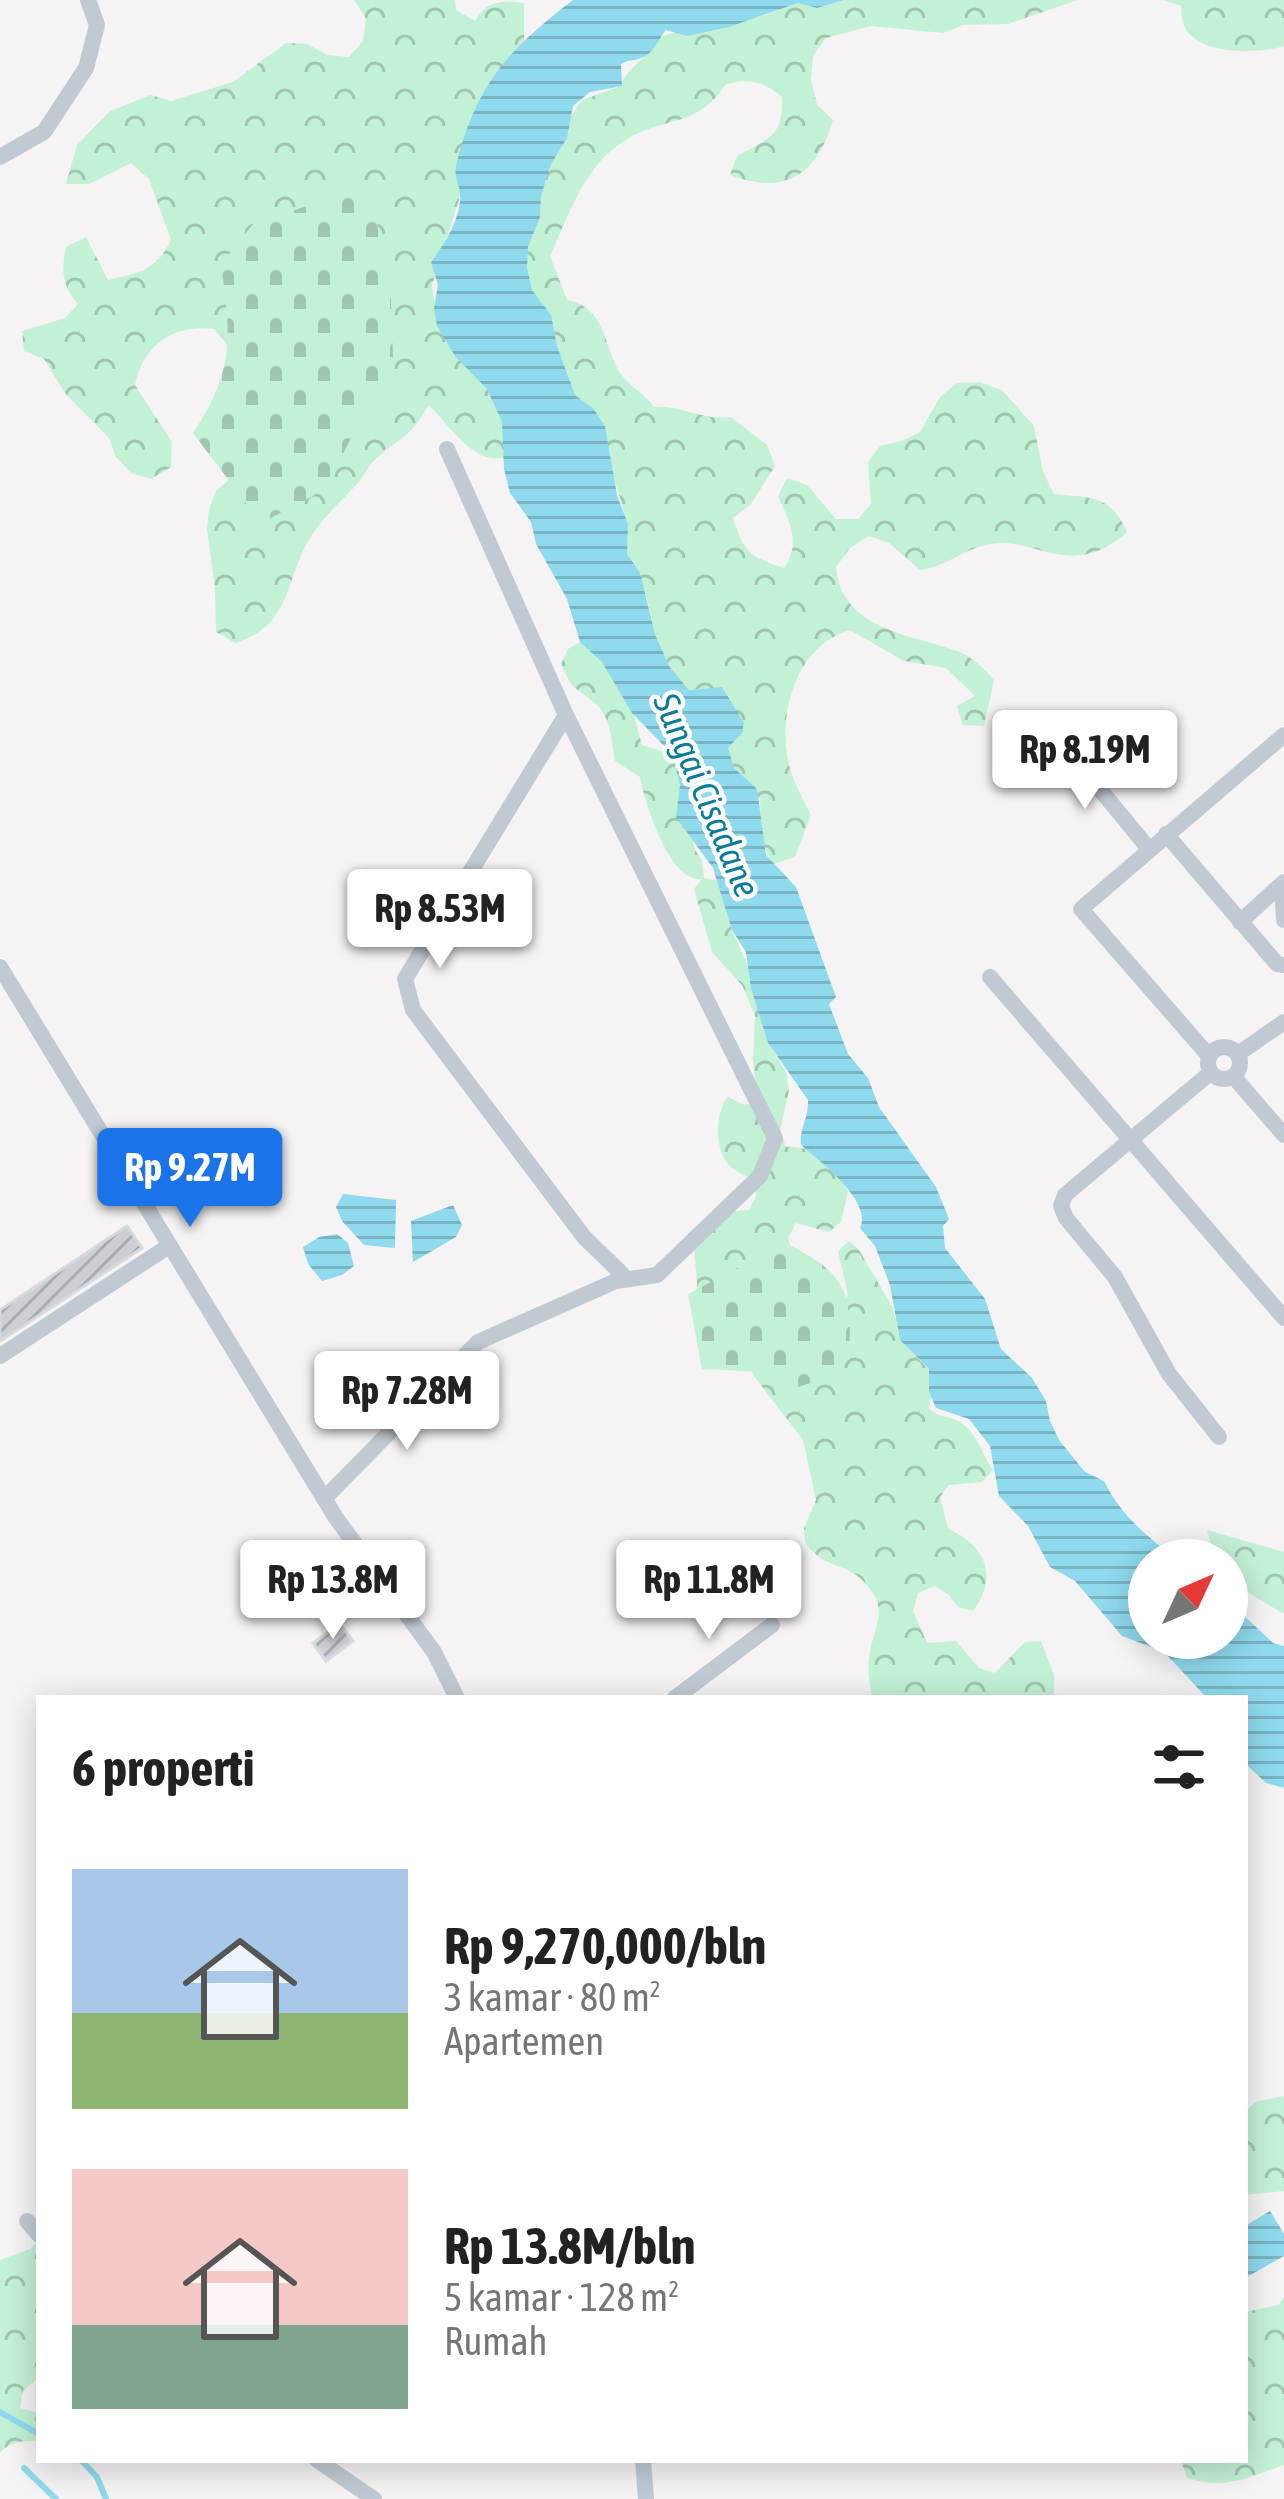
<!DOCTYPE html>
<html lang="id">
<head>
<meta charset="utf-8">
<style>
	:root { --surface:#fff; --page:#f2f2f2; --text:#222; --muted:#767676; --accent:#1a73e8 }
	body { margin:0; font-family:"Asap Condensed",sans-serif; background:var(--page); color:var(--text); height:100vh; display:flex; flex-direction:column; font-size:45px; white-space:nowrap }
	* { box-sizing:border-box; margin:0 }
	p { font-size:39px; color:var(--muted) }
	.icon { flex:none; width:66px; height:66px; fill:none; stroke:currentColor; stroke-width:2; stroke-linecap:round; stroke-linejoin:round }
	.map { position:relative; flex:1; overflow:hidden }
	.sheet { position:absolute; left:36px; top:1695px; width:1212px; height:768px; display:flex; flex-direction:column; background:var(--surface); border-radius:0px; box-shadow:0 6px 30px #0003 }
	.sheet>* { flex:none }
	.needle { width:78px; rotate:46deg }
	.fabs { position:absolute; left:1128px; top:1539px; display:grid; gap:24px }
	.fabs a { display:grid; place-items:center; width:120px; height:120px; border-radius:50%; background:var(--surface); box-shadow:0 6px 30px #0003; font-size:60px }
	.price { position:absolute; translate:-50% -102px; padding:0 27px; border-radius:12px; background:#fff; color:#222; font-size:39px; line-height:78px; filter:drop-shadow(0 3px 6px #0008) }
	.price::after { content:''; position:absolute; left:50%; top:72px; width:36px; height:27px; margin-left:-18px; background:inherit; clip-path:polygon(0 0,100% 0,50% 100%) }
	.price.on { background:var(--accent); color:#fff }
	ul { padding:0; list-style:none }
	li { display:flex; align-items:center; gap:36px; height:300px; padding:0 36px }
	li span { display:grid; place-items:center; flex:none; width:336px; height:240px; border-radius:0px; color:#555 }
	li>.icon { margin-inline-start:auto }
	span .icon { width:144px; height:144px; fill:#fffc; stroke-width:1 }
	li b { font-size:51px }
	h2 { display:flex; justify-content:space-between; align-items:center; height:144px; padding:0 36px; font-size:51px }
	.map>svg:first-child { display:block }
</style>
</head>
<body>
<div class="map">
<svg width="1284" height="2499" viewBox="0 0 1284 2499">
	<defs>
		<pattern id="forest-crowns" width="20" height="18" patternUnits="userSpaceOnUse" patternTransform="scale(3)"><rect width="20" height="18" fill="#c3f1d5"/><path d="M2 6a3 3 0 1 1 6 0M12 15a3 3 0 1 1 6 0" fill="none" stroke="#a0c6b0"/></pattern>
		<pattern id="cemetery-stones" width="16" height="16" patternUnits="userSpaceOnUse" patternTransform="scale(3)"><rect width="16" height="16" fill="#c3f1d5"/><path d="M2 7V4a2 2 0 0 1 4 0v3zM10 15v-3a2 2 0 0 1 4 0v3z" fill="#a0c6b0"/></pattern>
		<pattern id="water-rules" width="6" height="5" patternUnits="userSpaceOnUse" patternTransform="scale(3)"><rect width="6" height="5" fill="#90daee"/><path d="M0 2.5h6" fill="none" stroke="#78b4c4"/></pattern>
		<pattern id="building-hatch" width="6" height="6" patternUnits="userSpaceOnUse" patternTransform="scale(3)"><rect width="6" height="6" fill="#cdcfd5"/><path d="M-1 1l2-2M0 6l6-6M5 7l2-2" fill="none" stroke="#a8abb0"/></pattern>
	</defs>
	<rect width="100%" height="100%" fill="#f5f3f3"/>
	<path fill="url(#forest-crowns)" d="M354,0H455L456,10L475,21C486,1 501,0 524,3V49L474,152L432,285C435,333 472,372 502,406L505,457C473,466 449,424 429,405C409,438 405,434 378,457C370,463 367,471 361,479C346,498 325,514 312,535C284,577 294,625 235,643L216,632L215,589L207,529L209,509L216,491L246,465L241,361L214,329C173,324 143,345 135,385L172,442L171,467L151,479L131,473L116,457L109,438L65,393L44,359L24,351L22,331L65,318L78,304C62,285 61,272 66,247L86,237L108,280C139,273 157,270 171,240L149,179L131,163L89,184H66L77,145L110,111L151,95L171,101L233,82L286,43L307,44L327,55L349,57L363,41L366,19Z
		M844,0H1078L1008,24L963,25L943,33L871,26L826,38L813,56L811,80L817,105L833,120C817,175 785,196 730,175L737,156C768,139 784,137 782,97C763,81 750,78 726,84C695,132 658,114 617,146C582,172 568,217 550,256L567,300C607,308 603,347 621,374C627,384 645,394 654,407C681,404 701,421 731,417L767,445L775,466L751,504L733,518C744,553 749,556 784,568C802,542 789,522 778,496L787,478L807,485L836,519H858L871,504L868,462L880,446L902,441L920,432L940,397L957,383L980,382L1002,390L1034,426L1043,472L1054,494C1091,498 1110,494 1127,532C1067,585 1033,530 982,546C959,552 945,567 920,570L889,543L869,536L850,548L836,567C841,629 909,634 957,651C972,656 984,669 994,680L984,726L963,725L957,706L975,696L946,668L904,661L850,630C794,646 775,719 791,772C796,786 804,801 811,815L795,857L774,864C759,845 761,821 760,799L736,776L700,689L689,690L669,666L655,634L646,595L627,554L625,515L593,408L575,395L521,288L530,176L582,100L621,86C627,65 651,58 659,38L686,28L759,17L798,3L817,8Z
		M1164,0H1284V46C1258,54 1196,56 1184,25C1181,19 1182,12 1181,6Z
		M580,642L596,645L629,698L642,745L672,754L692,816L694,848L702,861L704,878L720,881L732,930L752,976L768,1043L786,1072L789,1090L780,1131L786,1147C816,1145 834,1166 848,1191L841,1222L829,1232L796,1223L788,1238L793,1254L838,1307L848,1295L838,1251L849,1241L859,1250L893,1308L900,1340L935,1376L929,1409C940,1418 944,1415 956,1420C976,1429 982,1454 993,1470L982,1482L949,1485L940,1497L948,1529C987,1545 998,1578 973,1611L958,1607L949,1595L935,1586L918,1593L913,1611L927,1643L956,1641L979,1668L995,1673L1025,1642L1041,1641L1054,1675V1698H872C870,1685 867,1672 869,1659C873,1623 893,1610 861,1579C842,1562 822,1568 805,1542L804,1528L816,1500L803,1440L753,1375L749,1362L698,1294L694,1247L717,1213L749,1210L756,1196V1181C747,1176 735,1172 729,1165C714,1149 715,1112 728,1097L742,1104L758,1105L753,1062L755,1016L742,985L712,952L694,889L702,879C670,883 645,804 640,777L615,761C612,744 611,719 598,706C577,686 574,695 561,664L568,649Z
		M1207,1530L1284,1552V1614L1227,1580V1560H1215Z
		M1284,2096V2191L1245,2195V2112L1255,2102Z
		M38,2241L39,2377L23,2391L20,2408L39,2413V2441C25,2440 8,2442 0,2453V2260L30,2249Z
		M1284,2296V2465C1246,2478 1227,2490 1187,2478L1181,2460H1245V2312L1279,2305Z"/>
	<path fill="url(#cemetery-stones)" d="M363,194L389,248L393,356L388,393L358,425L329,480L313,496L261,523L193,433C235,371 231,335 221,264L254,223L341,195Z
		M785,1243C843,1271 853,1290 849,1353L822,1379L798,1387L764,1372L702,1369L688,1294Z"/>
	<path fill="url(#water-rules)" d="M573,0H844L817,8L798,3L729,27L687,36L666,30C658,39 655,51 644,57C636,61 629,59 621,64L622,86L590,92L573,106L567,138L551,164L541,196L540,217L528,247L527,268L532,290L551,315L557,346L575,395L593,408L605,426L617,495L628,524L627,554L640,573L655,634L669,666L689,690L722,687L744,723L742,733L728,748L734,768L757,789L766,855L796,887L836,997L829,1004L848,1054L868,1078L879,1107L936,1187L949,1219L943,1226L945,1248L985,1299L1001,1349L1032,1378L1046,1401L1050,1421L1059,1440L1085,1472L1104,1481C1122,1517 1146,1535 1177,1560H1149V1638H1227V1600L1273,1643L1284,1646V1788L1266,1783L1248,1766L1245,1698H1207L1164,1652L1122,1636L1075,1581L1050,1567L1028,1526L999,1496L990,1446L969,1419L936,1408L929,1392V1369L900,1340L890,1285L875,1246L860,1228C873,1202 821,1162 801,1145C799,1129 809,1117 808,1100L768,1043L751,988L746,952L732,930L713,868L676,817L680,785L672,754L632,713L602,662L580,642L567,599L536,544L531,522L510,493L504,469L502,422L487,389L455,356L437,326L434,308L438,285L431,262C444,245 462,217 460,194C459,183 454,177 456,166C476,84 508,50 573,0Z
		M343,1194L396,1200L395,1248L364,1245L342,1221L336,1207Z
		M453,1205L462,1225L456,1237L413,1262L411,1221Z
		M337,1234L348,1243L354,1266L342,1275L322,1281L308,1264L303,1247L319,1237Z
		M1270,2211L1284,2234V2256L1245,2278V2226Z"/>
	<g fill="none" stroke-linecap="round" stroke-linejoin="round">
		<path stroke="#90daee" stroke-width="6" d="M0,2412L39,2434
			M81,2460L97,2477L106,2499
			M24,2468L56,2499"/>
	</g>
	<path fill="url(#building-hatch)" stroke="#d7d9de" stroke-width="3" d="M127,1226L142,1248L0,1341V1310Z
		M340,1624L353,1641L326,1661L313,1643Z"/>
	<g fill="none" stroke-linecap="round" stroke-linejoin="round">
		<path stroke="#c1cad2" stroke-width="16" d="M0,157L44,132L86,68L97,25L88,0
			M566,715L775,1138L760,1176L657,1275L616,1281
			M1061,742L1149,849
			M1166,834L1277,964L1284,965
			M1282,884L1284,920
			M1240,922L1284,882
			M0,967L336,1518L434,1652L457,1698
			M990,977L1284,1318
			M1208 1063a16 16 0 1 1 32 0a16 16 0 1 1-32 0Z
			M1238,1054L1284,1022
			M1209,1056L1081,909L1284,735
			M1210,1073L1065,1195L1061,1206L1066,1218L1115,1277L1169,1374L1219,1437
			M1233,1076L1284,1135
			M0,1356L169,1246
			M324,1499L478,1342L616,1281L622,1274L584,1237L413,1010L405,979L566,715L447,449
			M675,1698L772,1625
			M27,2221L39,2235
			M317,2460L374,2499
			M643,2460L646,2499"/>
	</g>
	<g text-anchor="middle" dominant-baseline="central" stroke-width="9" stroke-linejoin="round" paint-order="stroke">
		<g font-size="36" font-style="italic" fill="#0c7c9b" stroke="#fff">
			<text transform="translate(707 795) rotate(67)">Sungai Cisadane</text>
		</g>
	</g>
</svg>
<div class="fabs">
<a><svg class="needle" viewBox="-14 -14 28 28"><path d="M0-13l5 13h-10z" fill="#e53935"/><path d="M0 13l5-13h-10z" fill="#767676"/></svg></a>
</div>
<b class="price" style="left:1085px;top:812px">Rp 8.19M</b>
<b class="price" style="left:440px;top:971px">Rp 8.53M</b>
<b class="price on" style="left:190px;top:1230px">Rp 9.27M</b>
<b class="price" style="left:407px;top:1453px">Rp 7.28M</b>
<b class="price" style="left:333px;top:1642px">Rp 13.8M</b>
<b class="price" style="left:709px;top:1642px">Rp 11.8M</b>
<section class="sheet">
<h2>6 properti<svg class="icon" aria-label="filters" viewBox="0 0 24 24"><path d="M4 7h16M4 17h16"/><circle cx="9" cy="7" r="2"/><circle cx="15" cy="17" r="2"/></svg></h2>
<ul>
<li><span style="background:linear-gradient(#a9c7e8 60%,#8fb573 0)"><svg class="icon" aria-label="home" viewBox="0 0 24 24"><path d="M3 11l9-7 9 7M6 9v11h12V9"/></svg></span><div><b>Rp 9,270,000/bln</b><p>3 kamar · 80 m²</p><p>Apartemen</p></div></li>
<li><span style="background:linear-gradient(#f6c9c9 65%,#7fa58c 0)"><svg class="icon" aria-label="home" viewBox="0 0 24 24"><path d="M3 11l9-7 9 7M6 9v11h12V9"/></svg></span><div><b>Rp 13.8M/bln</b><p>5 kamar · 128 m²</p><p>Rumah</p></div></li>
</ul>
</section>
</div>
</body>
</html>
